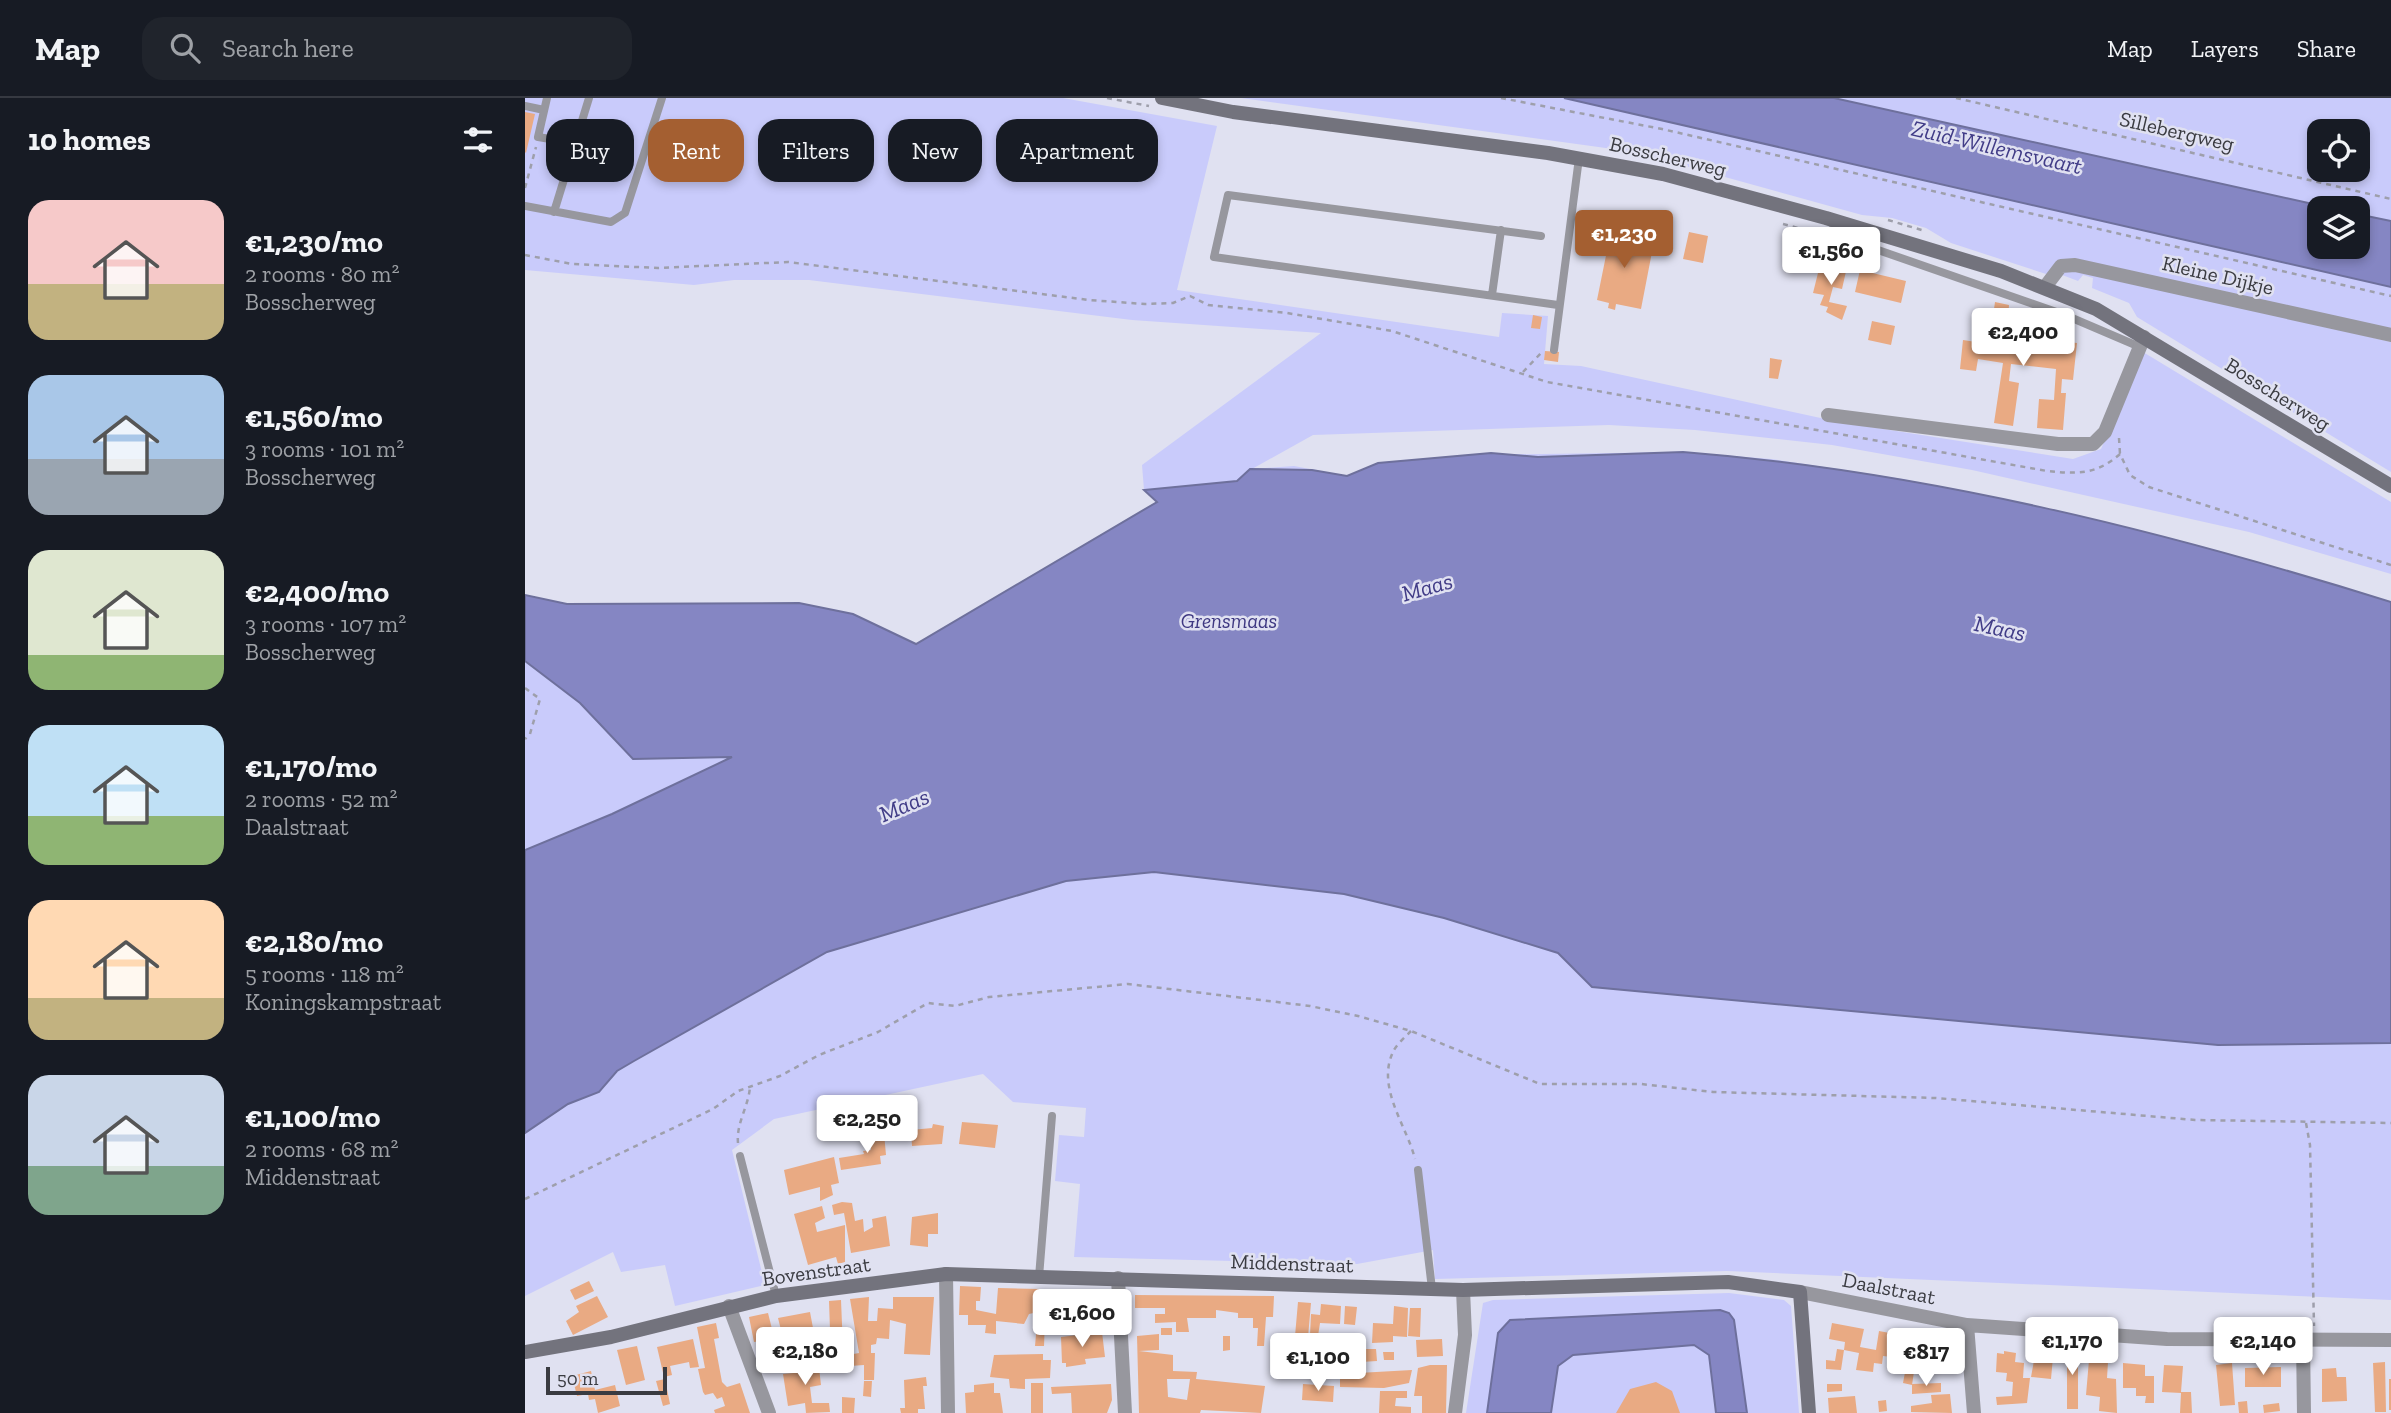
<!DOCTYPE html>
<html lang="en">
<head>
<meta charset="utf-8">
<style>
	:root { --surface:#171b24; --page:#20242c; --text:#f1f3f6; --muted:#9ea1a6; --line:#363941; --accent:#a45f31 }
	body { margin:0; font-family:"Zilla Slab",serif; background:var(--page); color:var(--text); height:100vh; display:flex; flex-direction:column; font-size:26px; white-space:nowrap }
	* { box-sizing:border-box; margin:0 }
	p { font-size:23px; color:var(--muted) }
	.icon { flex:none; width:38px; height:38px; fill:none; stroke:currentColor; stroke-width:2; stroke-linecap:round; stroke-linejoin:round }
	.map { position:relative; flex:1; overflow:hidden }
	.details { display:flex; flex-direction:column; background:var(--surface); width:525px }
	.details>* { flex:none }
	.banner { position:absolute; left:21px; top:21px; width:665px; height:63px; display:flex; gap:14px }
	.controls { position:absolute; left:1782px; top:21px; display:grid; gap:14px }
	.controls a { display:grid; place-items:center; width:63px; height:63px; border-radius:14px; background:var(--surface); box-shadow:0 4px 10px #0003; font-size:35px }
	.scale { position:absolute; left:21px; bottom:18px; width:121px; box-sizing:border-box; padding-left:7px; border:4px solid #3a3b41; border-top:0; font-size:19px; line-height:24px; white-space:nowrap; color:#3a3b41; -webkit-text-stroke:5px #e0e1f1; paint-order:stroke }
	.price { position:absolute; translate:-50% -60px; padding:0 16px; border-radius:7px; background:#fff; color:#222; font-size:23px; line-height:46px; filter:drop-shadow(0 2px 4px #0008) }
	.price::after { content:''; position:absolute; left:50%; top:42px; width:21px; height:16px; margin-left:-10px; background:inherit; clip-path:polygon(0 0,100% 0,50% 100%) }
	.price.selected { background:var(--accent); color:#fff }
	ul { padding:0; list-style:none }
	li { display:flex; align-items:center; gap:21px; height:175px; padding:0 28px }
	li span { display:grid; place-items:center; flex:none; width:196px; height:140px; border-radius:21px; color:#555 }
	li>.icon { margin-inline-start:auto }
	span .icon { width:84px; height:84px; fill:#fffc; stroke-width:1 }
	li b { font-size:30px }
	h2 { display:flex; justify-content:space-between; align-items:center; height:84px; padding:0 28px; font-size:30px }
	.chip { padding:0 24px; border-radius:21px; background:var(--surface); box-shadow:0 4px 10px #0003; font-size:24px; line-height:63px }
	.chip.selected { background:var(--accent); color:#fff }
	header { display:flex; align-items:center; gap:42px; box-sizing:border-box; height:98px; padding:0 35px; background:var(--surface); border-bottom:2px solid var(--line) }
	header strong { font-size:33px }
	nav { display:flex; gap:38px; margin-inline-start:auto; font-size:24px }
	.search { width:490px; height:63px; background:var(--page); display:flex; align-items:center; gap:18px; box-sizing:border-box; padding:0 24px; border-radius:21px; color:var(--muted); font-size:26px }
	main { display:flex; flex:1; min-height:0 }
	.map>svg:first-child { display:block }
</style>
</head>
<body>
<header>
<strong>Map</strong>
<div class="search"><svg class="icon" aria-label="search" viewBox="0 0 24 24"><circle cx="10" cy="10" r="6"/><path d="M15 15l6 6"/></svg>Search here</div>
<nav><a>Map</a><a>Layers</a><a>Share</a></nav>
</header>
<main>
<section class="details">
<h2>10 homes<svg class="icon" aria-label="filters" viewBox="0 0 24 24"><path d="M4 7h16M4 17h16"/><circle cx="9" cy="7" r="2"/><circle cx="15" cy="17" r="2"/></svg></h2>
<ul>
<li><span style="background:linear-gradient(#f6c9c9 60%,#c2b280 0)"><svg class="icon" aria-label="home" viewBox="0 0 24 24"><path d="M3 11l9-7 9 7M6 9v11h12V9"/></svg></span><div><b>€1,230/mo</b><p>2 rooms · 80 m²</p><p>Bosscherweg</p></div></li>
<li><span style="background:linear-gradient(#a9c7e8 60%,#9aa5b1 0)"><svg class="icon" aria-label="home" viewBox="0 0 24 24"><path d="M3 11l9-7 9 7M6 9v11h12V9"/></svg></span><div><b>€1,560/mo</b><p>3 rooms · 101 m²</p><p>Bosscherweg</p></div></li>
<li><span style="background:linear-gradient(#dfe7d0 75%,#8fb573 0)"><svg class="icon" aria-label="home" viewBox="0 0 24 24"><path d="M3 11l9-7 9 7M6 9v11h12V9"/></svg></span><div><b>€2,400/mo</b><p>3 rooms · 107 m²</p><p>Bosscherweg</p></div></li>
<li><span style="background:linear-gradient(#bfe0f5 65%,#8fb573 0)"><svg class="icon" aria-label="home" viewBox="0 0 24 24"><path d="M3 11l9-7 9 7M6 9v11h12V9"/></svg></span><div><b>€1,170/mo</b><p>2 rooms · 52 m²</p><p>Daalstraat</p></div></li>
<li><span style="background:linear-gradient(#ffd9b3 70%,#c2b280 0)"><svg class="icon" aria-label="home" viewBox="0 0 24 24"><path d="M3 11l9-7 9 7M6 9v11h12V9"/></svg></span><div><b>€2,180/mo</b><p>5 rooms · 118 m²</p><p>Koningskampstraat</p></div></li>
<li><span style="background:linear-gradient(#c9d6e8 65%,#7fa58c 0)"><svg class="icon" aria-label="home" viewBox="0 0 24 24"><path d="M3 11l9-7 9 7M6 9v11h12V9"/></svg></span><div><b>€1,100/mo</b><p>2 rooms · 68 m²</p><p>Middenstraat</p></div></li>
</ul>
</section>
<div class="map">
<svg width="1866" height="1315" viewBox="0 0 1866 1315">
	<rect width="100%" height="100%" fill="#e0e1f1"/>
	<path fill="#c9cbfb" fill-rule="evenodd" d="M0,0H538L692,28L652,192L974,239L977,215L1023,218L1019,266L1056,268L1314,324L1548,361L1576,351L1618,254L1866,404V476L1724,434L1447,372L1307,347L1170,332L1084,327L788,337L727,371L769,368L822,378L853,365L919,359V362L934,361L935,357L1158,354L1246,361L1378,381L1680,449L1223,568L305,852L541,783L629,774L819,796L919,820L1033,855L1067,889L1693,947L1866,945V1202L1202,1173L910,1181L908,1152L832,1166L549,1159L555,1086L530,1083L534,1037L559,1039L561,1010L488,1004L458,976L249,1021L207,1052L240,1187L150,1208L140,1167L96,1174L88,1154L0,1198V563L55,605L108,661L120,660L391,546L631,404L619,392L617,367L796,235L607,222L284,182H209L169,187L0,172Z
		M716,0H1039L1866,189V234L1554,163L1521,176L1426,145L1401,130L1367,120L1337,117L1153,66L1088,51Z
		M1309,0H1866V123L1832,116V110H1806ZM1794,33H1832V72H1794Z
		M1547,169L1866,244V374L1612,219L1604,205L1567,190L1568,180L1558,177L1553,183L1532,175Z
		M1204,1195L1259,1202L1266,1208L1274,1315H1222L1209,1222L973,1235L962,1315H941L958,1205L968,1202Z
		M1169,1247L1184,1257L1191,1315H1026L1033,1268L1048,1257Z"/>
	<path fill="#8586c3" stroke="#6e709c" stroke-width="2" d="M1039,0H1309L1806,110H1794V149H1832V116L1866,123V189Z
		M1158,354C1399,373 1635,432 1866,504V945L1693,947L1067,889L1033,855L919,820L819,796L629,774L541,783L302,854L109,963L92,973L74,994L43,1006L0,1035V752L87,716L207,659L108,661L55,605L0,563V497L42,506L274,505L328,516L391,546L632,404L619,392L712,383L725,371L787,372L822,378L853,365L966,355L1013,359Z
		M1195,1212L1204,1215L1209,1222L1222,1315H1191L1184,1257L1169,1247L1048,1257L1033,1268L1026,1315H962L973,1235L985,1222Z"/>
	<path fill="#e9aa83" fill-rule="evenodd" d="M0,14L10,16L1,55L0,54Z
		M1089,118L1105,122L1100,149L1127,154L1116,211L1091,206L1090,212L1083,210L1084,205L1072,202Z
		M1164,134L1183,138L1178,165L1158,161Z
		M1296,163L1322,169L1317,191L1308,189L1304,204L1322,208L1317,222L1301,214L1303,209L1295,207L1299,197L1288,195Z
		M1335,172L1381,183L1376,205L1330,194Z
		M1470,204L1484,207L1482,237L1552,245L1548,282L1537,281L1536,295H1541L1538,332L1512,330L1514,301L1529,302L1531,271L1486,266L1484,283L1494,285L1488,328L1469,325L1478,265L1453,261L1451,273L1435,271L1438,242L1464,246Z
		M1008,217L1017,219L1015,231L1006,230Z
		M1347,223L1370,228L1366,247L1343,242Z
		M1020,253L1034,254L1033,264L1019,262Z
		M1245,260L1257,262L1253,281L1244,280Z
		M437,1024L473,1027L470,1050L434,1046Z
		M408,1026L419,1028L417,1046L387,1048L386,1032L407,1030Z
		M359,1035L361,1057L355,1058L356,1066L316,1072L314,1060L339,1056L338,1053L346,1052L344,1037Z
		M309,1059L314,1085L306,1087L308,1097L295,1103V1089L264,1097L259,1072Z
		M317,1104L327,1105L330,1123L338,1121L339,1134L348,1129L347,1121L361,1118L365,1148L326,1155L319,1115L309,1117L307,1107Z
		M297,1108L300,1120L290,1125L292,1134L320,1127V1164L313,1166L311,1159L283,1167L269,1116Z
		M413,1115V1136H403V1149L385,1147L387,1119Z
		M64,1183L69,1193L50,1202L45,1192Z
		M435,1188L456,1189L455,1203H451V1212L471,1216L473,1190L564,1192L563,1216L528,1214V1223L520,1222L519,1248H510L513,1214L504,1216L499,1226L471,1223V1236L460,1235L461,1227H443V1217H434Z
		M610,1197L749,1198L748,1219H741L739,1248H732L733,1230H728V1220H713V1215L691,1212V1220H662L664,1234H651V1224L630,1225V1216H640V1210H610Z
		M72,1198L83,1219L48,1237L41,1223L54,1214L51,1208Z
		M344,1199L343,1223H352L353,1210L368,1211V1199H409L405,1257L379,1256L381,1226L365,1222L364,1241L352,1240L351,1246L346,1247V1255H350L349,1282H339V1267L325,1268L323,1257L334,1255L325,1201Z
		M316,1202L318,1250L265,1256L267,1263L242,1270L236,1243L229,1244L224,1219L243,1215L249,1239L258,1237L259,1245L278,1240L277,1238L290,1236L289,1232H305L304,1203Z
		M773,1204L786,1205L783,1239L770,1238Z
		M796,1206L816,1208L815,1226L795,1225L793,1238L785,1237L786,1216L795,1217Z
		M820,1208L832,1209L830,1227L819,1226Z
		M869,1208L883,1210L882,1239L868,1238V1244L847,1245L848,1225L868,1226Z
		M885,1210H896L895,1239L883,1238Z
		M285,1214L288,1230L257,1236L253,1220Z
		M191,1225L194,1240L189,1241L197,1284L202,1289L215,1285L225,1315H190L189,1312L200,1308L197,1299L192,1301L188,1295L180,1297L178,1294L173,1271L180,1270L172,1229Z
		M1307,1225L1339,1231L1335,1249L1351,1252L1354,1233L1386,1239L1382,1265L1390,1267L1387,1287L1378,1285L1381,1269L1366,1266L1367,1259L1358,1258L1357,1266L1349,1265L1348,1274L1331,1272L1334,1255L1319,1252L1320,1244L1304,1241Z
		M636,1230H647V1237H636Z
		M577,1234L580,1259L560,1261L561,1266L541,1269V1265H537L536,1239Z
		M634,1236V1252L614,1253L648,1257V1273L672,1274L671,1281L740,1288L736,1315L676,1312L675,1315H614L612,1238ZM642,1281H665L662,1302L643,1299Z
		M698,1238H705V1252L698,1253Z
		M168,1241L174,1269L165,1270L164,1264L145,1268L147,1277L139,1279L132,1249Z
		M917,1241L918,1258L892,1259L891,1242Z
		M1401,1241L1422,1245L1416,1275L1396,1271Z
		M1542,1247H1553V1311H1542Z
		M112,1248L120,1282L101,1287L92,1252Z
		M836,1251H851L852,1263L836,1264Z
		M1312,1251L1319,1252L1316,1272L1301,1271V1262L1310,1263Z
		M783,1252L805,1253V1265L782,1264Z
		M1479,1253L1491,1255L1490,1264L1499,1265L1498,1280H1505L1502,1305L1472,1307L1471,1299L1487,1298L1488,1284L1481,1283L1482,1275L1471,1274L1472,1255L1479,1256Z
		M858,1254H869V1262H859Z
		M518,1256V1262H526L525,1280L500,1281V1291L485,1290L484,1281L465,1279L469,1257Z
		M1510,1257L1528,1259L1526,1281L1506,1279Z
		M293,1261L296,1287L285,1289L287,1305H304L305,1314L281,1315L280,1305L263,1308L258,1276L279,1274L276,1264Z
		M1564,1262L1583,1264L1582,1280L1591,1281L1592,1315L1574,1313L1575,1299L1561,1297Z
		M1860,1264L1861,1314H1850L1848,1265Z
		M1598,1265L1620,1267V1278H1629V1305H1620L1621,1298H1611V1290H1598Z
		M1707,1265L1710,1307L1695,1308L1691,1267Z
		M905,1267H922L921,1315H897V1298H889L893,1270Z
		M1639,1267L1658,1268L1656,1294H1666L1667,1315H1655L1656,1295L1637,1294Z
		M1756,1269V1289H1720V1270Z
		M1811,1270L1812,1279H1821L1822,1303L1797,1304V1271Z
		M887,1272L884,1285L859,1290L815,1289V1276Z
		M66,1273L70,1292L90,1287L95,1308L73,1315L70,1301L64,1302L63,1296L52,1298L47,1278Z
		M401,1279L402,1288H398L400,1311H393V1315H376L375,1310H380L379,1282Z
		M140,1281L145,1306L138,1308L131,1283Z
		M1864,1281H1866V1312H1864Z
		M339,1283H347L346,1299L338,1298Z
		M1131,1284L1147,1293L1155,1315H1091L1105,1291Z
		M469,1285V1295H475L478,1315H441L440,1295L449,1294V1287Z
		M506,1285H518V1315H506Z
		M1416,1285V1294L1387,1296V1286Z
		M586,1286L587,1302L582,1315H547L546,1295L527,1296L526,1289Z
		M778,1286L809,1288L808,1304L777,1302Z
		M1302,1286H1317V1293L1302,1294Z
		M855,1293H882V1300H871L870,1308L886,1309V1315H854Z
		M1425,1296L1427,1315L1386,1314V1308L1407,1305L1406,1297Z
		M1330,1298L1332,1315H1304L1303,1300Z
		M317,1299L330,1300L329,1315H317Z
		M1361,1302L1362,1313L1354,1314L1353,1303Z
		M1722,1303L1723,1315H1714L1713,1304Z
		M1754,1305L1755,1313L1739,1315L1738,1307Z"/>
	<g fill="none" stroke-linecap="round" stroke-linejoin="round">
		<path stroke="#9e9fab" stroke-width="2.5" stroke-dasharray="5 5" stroke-linecap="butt" d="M582,0L624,8
			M976,0L1137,31L1866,198
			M1431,0L1866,101
			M0,90L11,49
			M1363,122L1400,133
			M1258,126L1303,138
			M0,157L47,166L133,170L263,164L564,202L620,206L648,205L665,198L683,207L762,215L867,233L1022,284L1522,373C1553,376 1571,377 1595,356L1605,377L1624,389L1866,467
			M998,274L1017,254
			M1594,340L1595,356
			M0,590L15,601L5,636L0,641
			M886,933C880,939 871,947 868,954C851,990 882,1028 890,1061
			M1781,1025L1785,1047L1789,1228
			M213,1045C211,1025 224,1008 225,988
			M0,1101L188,1011L213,993L255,978L294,957L353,934L403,905L430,908L464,899L603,886L785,908L833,918L886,933L1015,986H1116L1188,994L1411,1000L1670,1022L1866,1025"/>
		<path stroke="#97979e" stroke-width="8" d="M22,0L13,39L50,45
			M0,8L19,12
			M0,108L86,124L100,115L137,0
			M29,114L64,0
			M1305,124L1330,144L1540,217L1615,249
			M1016,138L703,97L689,159L1033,207
			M967,197L976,132
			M1029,252L1054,60
			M215,1058L251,1198
			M893,1072L907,1191
			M514,1179L527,1018"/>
		<path stroke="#97979e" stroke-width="14" d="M1520,189L1536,168L1550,167L1866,237
			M1303,317L1533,346H1568L1580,334L1619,239
			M421,1176L423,1315
			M593,1180L600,1315
			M1275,1194L1442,1227L1642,1241L1866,1242
			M204,1208L244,1315
			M1442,1227L1449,1315
			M1778,1242L1779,1315
			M930,1315L940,1237L938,1192"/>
		<path stroke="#73737d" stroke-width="14" d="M637,0L708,14L1023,55L1138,76L1301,120L1476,173L1571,211L1866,388
			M0,1254L86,1239L251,1198L421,1176L938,1192L1203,1184L1275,1194L1284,1315"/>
	</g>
	<g text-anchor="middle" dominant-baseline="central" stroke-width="5" stroke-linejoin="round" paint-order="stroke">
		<g font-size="21" fill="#3a3b41" stroke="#e0e1f1">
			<text transform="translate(1652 33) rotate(13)">Sillebergweg</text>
			<text transform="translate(1143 58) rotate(13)">Bosscherweg</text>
			<text transform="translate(1693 177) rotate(13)">Kleine Dijkje</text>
			<text transform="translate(1753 296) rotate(32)">Bosscherweg</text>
			<text transform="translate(767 1165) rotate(2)">Middenstraat</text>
			<text transform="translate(291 1173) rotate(-8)">Bovenstraat</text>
			<text transform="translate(1364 1190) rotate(11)">Daalstraat</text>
		</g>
		<g font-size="21" font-style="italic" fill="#3e3882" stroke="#e0e1f1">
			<text x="704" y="522">Grensmaas</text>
		</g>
		<g font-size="23" font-style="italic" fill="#413c87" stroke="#e0e1f1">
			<text transform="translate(1472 49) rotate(13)">Zuid-Willemsvaart</text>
			<text transform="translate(902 489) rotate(-16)">Maas</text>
			<text transform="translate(1475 530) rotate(12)">Maas</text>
			<text transform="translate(379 707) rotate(-23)">Maas</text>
		</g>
	</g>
</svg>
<div class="controls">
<a><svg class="icon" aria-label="locate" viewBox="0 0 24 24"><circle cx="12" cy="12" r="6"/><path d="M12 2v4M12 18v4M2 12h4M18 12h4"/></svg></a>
<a><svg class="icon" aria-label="layers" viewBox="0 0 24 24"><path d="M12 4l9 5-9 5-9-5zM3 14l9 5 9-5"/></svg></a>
</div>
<div class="scale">50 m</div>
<b class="price selected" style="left:1099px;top:172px">€1,230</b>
<b class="price" style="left:1306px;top:189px">€1,560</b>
<b class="price" style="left:1498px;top:270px">€2,400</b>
<b class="price" style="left:342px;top:1057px">€2,250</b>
<b class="price" style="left:557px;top:1251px">€1,600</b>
<b class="price" style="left:1547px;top:1279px">€1,170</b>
<b class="price" style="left:1738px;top:1279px">€2,140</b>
<b class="price" style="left:280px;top:1289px">€2,180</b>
<b class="price" style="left:1401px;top:1290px">€817</b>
<b class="price" style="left:793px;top:1295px">€1,100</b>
<div class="banner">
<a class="chip">Buy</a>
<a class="chip selected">Rent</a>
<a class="chip">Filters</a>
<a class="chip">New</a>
<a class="chip">Apartment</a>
</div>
</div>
</main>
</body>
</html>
